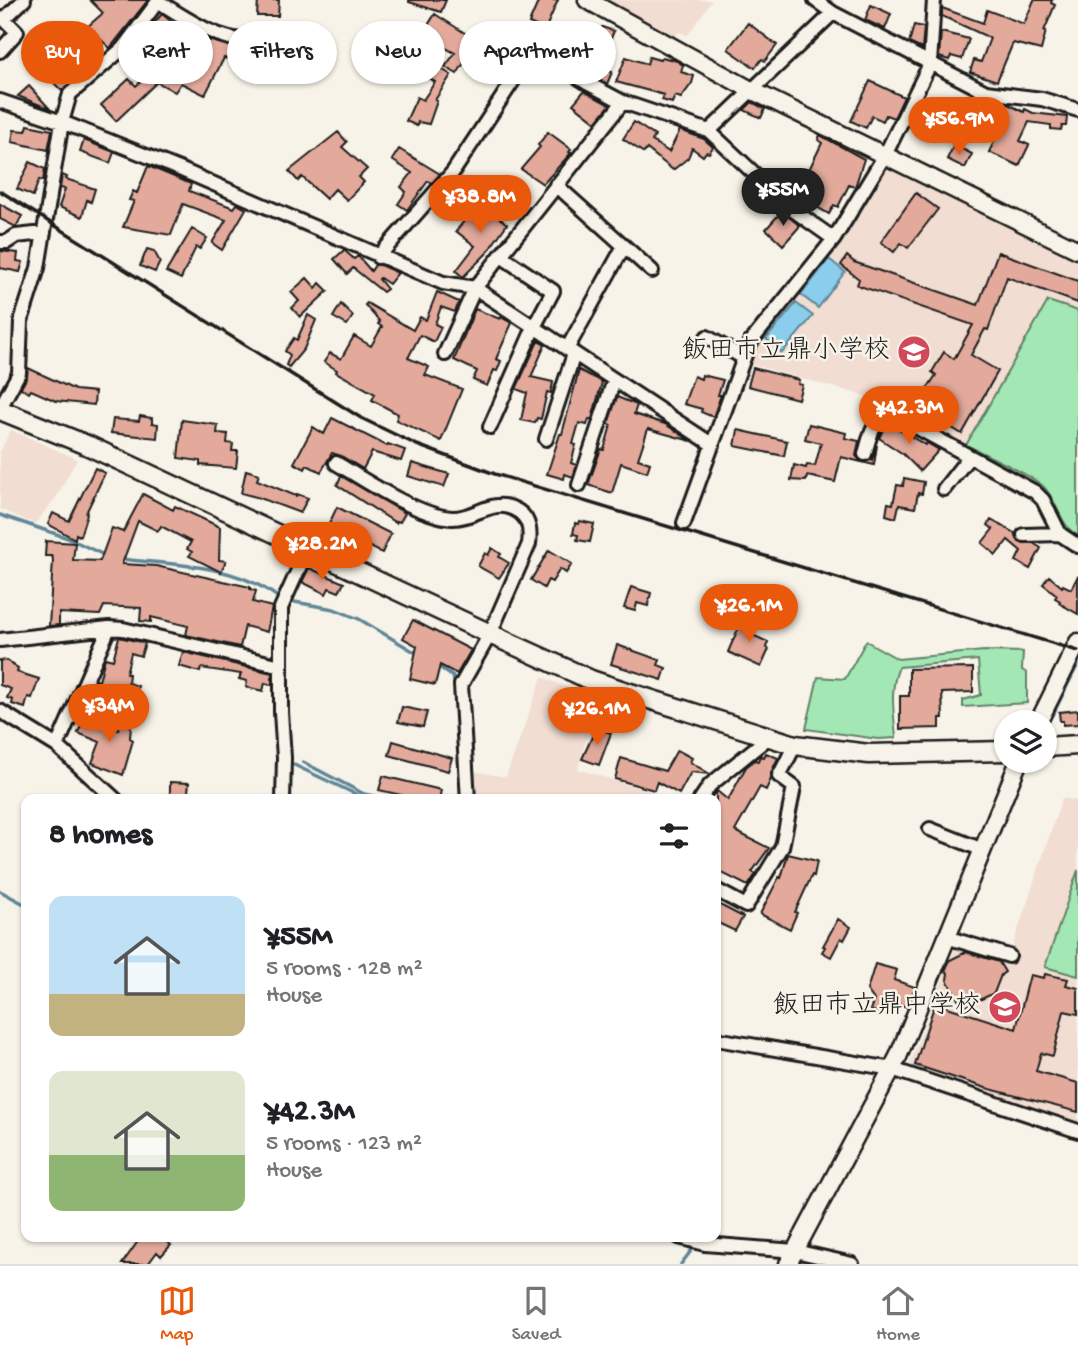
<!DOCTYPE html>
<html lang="en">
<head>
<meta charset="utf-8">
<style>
	:root { --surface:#fff; --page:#f6f6f6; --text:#202124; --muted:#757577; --line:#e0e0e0; --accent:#ea580c }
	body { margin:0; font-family:"Gochi Hand","Klee One",sans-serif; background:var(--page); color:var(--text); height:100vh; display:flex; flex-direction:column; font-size:26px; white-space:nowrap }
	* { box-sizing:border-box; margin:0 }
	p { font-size:23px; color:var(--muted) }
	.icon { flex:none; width:38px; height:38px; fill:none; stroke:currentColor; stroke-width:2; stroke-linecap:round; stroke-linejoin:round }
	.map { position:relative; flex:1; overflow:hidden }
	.panel { position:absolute; left:21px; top:794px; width:700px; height:448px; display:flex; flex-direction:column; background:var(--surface); border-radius:14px; box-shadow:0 2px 5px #0004 }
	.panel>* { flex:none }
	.hud { position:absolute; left:21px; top:21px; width:700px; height:63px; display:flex; gap:14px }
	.controls { position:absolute; left:994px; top:710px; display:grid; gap:14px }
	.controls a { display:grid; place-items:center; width:63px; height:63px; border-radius:50%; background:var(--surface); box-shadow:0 2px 5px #0004; font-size:35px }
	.price { position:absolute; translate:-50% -60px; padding:0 16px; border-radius:24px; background:var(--accent); color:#fff; font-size:23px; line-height:46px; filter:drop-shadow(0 2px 4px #0008) }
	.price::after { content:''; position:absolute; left:50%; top:42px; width:21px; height:16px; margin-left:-10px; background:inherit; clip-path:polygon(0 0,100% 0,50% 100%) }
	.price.active { background:#222; color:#fff }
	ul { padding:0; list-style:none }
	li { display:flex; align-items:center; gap:21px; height:175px; padding:0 28px }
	li span { display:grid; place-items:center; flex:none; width:196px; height:140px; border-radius:14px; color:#555 }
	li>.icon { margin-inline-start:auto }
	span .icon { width:84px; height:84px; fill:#fffc; stroke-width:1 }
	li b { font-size:30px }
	h2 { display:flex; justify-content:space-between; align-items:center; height:84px; padding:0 28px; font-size:30px }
	.pill { padding:0 24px; border-radius:32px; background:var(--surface); box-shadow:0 2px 5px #0004; font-size:24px; line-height:63px }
	.pill.active { background:var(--accent); color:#fff }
	.tab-bar { display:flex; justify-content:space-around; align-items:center; height:98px; border-top:2px solid var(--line); background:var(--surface); font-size:19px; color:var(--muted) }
	.tab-bar a { display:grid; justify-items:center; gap:4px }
	.tab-bar .active { color:var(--accent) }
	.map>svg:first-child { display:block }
</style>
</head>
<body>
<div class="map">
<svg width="1078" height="1264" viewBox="0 0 1078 1264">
	<rect width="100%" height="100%" fill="#f7f3e8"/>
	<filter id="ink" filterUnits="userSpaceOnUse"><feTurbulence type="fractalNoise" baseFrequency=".0143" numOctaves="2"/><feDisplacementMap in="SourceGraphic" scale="14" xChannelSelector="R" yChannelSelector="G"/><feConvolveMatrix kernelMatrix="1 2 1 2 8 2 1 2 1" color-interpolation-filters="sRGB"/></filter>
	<g filter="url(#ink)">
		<path fill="#f1ddd1" d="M599,0H712L688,35L678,32L673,43Z
			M885,160L1038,237V242L1078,262V542L1065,534L1045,498L869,397L746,363L754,342Z
			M11,430L77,459L57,496L35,524L0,509V452Z
			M542,677L596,700L578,769L657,794L655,800H473L472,771L506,777Z
			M1062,798L1078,801V1125L914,1069L910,1063L961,933L1011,951Z"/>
		<path fill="#a3e8b4" stroke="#608268" stroke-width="2" d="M1048,301L1078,311V536C1060,526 1058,502 1044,487C1032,475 984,454 966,445Z
			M866,641L898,659L984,651L1023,652L1022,670L1027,673V703L963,707V700L981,695L978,660L899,667C889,689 894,714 896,738L878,739L806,729L818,677L845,679Z
			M1078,870V976L1045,967Z"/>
		<path fill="#8bcdec" stroke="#5f8699" stroke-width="2" d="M829,259L845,272L818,308L801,295Z
			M796,303L813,316L782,353L766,339Z"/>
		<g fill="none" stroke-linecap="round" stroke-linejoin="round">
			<path stroke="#5f8699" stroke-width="3.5" d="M0,515L68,538L106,556
				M120,559C174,565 235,563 280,599
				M289,601L334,609L359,619L418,654
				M437,665L453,677L456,687
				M1054,712L1078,664
				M459,758L461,800
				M303,762L364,794L391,800
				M290,763L368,800
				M0,891L26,905
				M681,1264L694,1247"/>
		</g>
		<path fill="#e3aa9c" stroke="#1c1c1c" stroke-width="2" d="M90,0H148L110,48L100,39L90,48L78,35L103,13Z
			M258,0H279L278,16H257Z
			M409,0H446L441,12L409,2Z
			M539,0H558L545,30L529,23Z
			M1034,0H1052L1051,3L1055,5L1044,31H1046L1041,50L1013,43L997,81L970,72L974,60L981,62L990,38L942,16V8L983,23L987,10L1024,24Z
			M871,5L891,14L885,29L865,20Z
			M162,14L173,23L156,40L147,31Z
			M435,14L479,42L488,30L518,46L516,51L521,52L506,75L491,68L488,74L464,63L457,74L445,67L455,53L422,35Z
			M748,23L777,45L765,61L762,59L755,68L728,49Z
			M914,25L924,27L922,49L909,43Z
			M602,27L614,31L601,61L590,57Z
			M941,32L969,39L962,59L951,56L949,60L939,57Z
			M208,40L233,47L228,59L224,58L205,95L181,83L175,92L157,82L116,121L101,105L129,79L136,86L145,78L165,52L181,64L192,43L204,49Z
			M58,55L75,72L71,75L74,79L62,91L42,71Z
			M626,57L647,64L649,57L660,60L662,57L677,61L683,65L681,72L694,76L692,83L681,98L675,96L672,103L662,100L664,95L616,82Z
			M592,64L612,72L607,84L588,73Z
			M437,66L451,75L435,100L437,101L429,124L418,122L417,126L406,121L417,97L423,100L435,82L429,78Z
			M870,81L904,97L894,118L886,115L883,121L872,116L866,128L851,121Z
			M29,86L50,109L18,96Z
			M584,91L610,105L596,122L573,104Z
			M752,102L765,109L761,118L744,110Z
			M993,102L1006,103L1024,112L1025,109L1033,113L1067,117L1066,126H1062L1061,130L1051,129V125L1029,122L1020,141L1029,145L1019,166L989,152L1007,115L990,107Z
			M634,122L655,136L652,141L669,152L680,130L704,139L713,147L709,153L706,152L703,156L692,148L688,158L673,170L647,149L644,153L623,139Z
			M28,125L52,130L48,150L12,142L14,130L26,131Z
			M338,132L347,142L342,147L367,169L359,177L364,182L347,200L335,189L326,199L302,177L298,181L289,171Z
			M548,132L571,149L569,152L571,153L543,184L521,169L540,147L538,145Z
			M820,135L864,159L855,187L849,185L838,207L834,205L829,214L817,207L824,194L802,184L822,143L818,140Z
			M84,140L114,152L110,163L80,152Z
			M954,145L972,154L965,168L947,159Z
			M399,149L440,174L432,183L428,181L407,210L398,204L406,192L401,187L412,173L392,160Z
			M30,162L45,169L43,181L39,180L33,196L17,189Z
			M148,166L191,184L189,191L234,208L237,204L246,209L222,250L212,243L226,220L183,204L171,235L123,227L134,201L129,200L133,191L137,193Z
			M62,175L67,177L66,179L95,189L91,202L87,200L82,217L59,207L65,189L60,188Z
			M916,193L938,209L908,248L901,243L894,252L881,242Z
			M481,200L490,208L489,210L507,224L486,254L463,277L456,271L475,246L456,231Z
			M0,204L22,216L16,227L0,219Z
			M782,211L800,226L783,245L766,229Z
			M192,229L207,238L200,249L196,247L181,279L166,272Z
			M147,249L154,251L160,262L155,272L140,266Z
			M344,250L354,259L358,256L371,271L375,265H380L398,273L389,284L380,278L379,279L387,289L383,292L353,268L347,274L334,259Z
			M0,251L18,253L17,261L23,262L20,272L0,268Z
			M998,252L1078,281V303L1007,277L988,330L985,329L971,355L998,371L962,434L921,409L917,418L899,408L902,405L909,408L918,392L923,395L936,375L932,372L944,352L954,359L973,325L857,285L859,279L841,265L847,256L854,262L978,305Z
			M307,278L316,288L320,283L328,291L300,317L292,308L299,301L291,292Z
			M437,292L459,302L455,312L441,307L435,324L441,327L434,342L420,335L408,358L429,367L425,375L462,389L441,441L396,420L398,414L372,400L375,394L336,372L337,370L324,362L330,353L341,359L354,336L371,346L382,327L378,324L380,322L365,305L367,303L413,330L420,317L426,320Z
			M341,304L353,316L347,325L333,317Z
			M475,309L500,319L501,317L512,323L496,359L501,361L497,371L494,370L487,386L473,380L477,371L454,360Z
			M308,315L316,320L304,349L289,367L286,365L290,355L285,351L294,338L297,340Z
			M538,341L545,345L531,377L553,382L551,393L547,392L541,419L537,418L535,423L521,420L527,393L516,389Z
			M28,368L75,390L95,392L94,405L56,401L31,390L29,393L21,388L27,377Z
			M753,368L799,380L798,384L802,385L798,399L748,386Z
			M579,370L602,382L592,419H589L587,425L579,423L573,444L576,445L571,463L577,465L573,477L565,474L564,479L547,474L560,434H562Z
			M702,375L723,380L718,395H721L713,417L701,412L702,409L684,404L694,376L701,379Z
			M617,397L637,405L634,414L665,424L691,441L648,429L638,459L650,463L647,472L621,463L612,493L588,485L601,449L604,450L611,425L608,424Z
			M140,416L152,418V423L158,424L157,438L111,433L113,419L139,421Z
			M332,418L387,446L388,444L405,450L401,461L372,452L363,469L341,456L332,453L321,472L307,465L305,469L294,463L313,427L324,434Z
			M182,420L218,425L217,433L228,434L227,443L233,444L232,451H238L236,468L200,465V461L178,458Z
			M809,424L846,433L845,438L859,441L856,456L862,462L872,460L877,445L874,465L841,457L835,482L807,476L806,481L791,480L794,465L806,468L807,465L815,466L821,443L805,439Z
			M891,424L925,445L927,443L939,450L920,471L903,454L879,438L883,430Z
			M738,430L787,441L784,456L735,446Z
			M412,463L449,474L444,487L408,476Z
			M95,468L105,473L86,513L87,514L80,536L76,534L75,539L48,524L53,513L69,521Z
			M246,470L259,474L257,480L296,496L297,494L308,498L300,513L260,498L241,493Z
			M341,476L405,513L400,522L397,521L396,523L337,485Z
			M904,478L924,482L922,494L918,493L915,508L899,505L896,518L886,515L888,503L893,504L897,485L903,486Z
			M143,494L173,510L175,506L220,527L219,560L226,561L221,572L189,556L192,552L187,549L191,542L161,526L158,531L138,521L122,564L156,566L250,587V589L256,591L253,602L272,607L267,632L245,626L240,647L186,635L188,626L151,617V622L140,621L141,608L104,606L100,615L59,613V625L49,626L53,560L52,556H45L46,541L75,543L73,560L100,561L112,528L123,532Z
			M337,507L391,534L382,553L328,526Z
			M991,520L1016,534L1019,542L1033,543L1041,548L1030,569L1016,561L1021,551L1008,540L996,555L982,543L993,529L988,525Z
			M580,521L594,524L590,542L577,540L578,535L573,534L575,523L579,524Z
			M492,548L501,554L499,557L509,563L499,578L478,566L485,553L488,555Z
			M549,550L572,564L566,573L560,569L552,582L548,580L544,588L531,580Z
			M309,568L344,583L339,592L329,588L326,594L302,582Z
			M1049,576L1062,587L1063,585L1071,589L1078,576V614L1059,603L1060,601L1055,598L1057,595L1043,584Z
			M768,584L782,595L776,603L772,600L767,607L756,599Z
			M631,587L651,593L648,606L637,603L635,611L624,608Z
			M744,615L753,619L748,633L768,642L766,647L769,649L761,667L728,652Z
			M413,620L471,650L457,674L440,665L435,685L410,679L417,646L403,638Z
			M119,637L145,643L141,656L131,653L126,674H129L128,683L138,686L135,699L108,693L107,697L99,694L98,698L89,695L96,680L99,681L105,658L113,660Z
			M617,645L660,660L658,665L666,668L662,680L611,664Z
			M183,652L272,673V685L265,683L263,691L246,687L247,681L239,679L241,674L201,668L200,672L179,666Z
			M0,660L7,661L18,668L17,672L39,679L32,698L28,697L25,708L12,704L13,700L7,698L11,689L0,685Z
			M973,668V692L942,693L943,718H940V728L900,729V696H909V669Z
			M402,707L427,712L423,727L398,722Z
			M1078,710V724L1063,725V721H1060L1059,712Z
			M84,718L118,730L121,722L131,726L130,738L133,740L123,775L92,763L100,742L78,733Z
			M596,728L611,733L599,765L582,759Z
			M393,741L452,758L448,771L389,755Z
			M677,750L692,758L690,762L710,774L691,772L679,794L657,782L654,790L615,779L621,758L665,771Z
			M766,753L778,758L771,773V779L766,790L760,787L735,831L769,848L752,872L756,874L748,886L716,870V792L717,791L728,800L746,767L755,760L758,761L760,756L764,757Z
			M383,776L441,790L439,800H414V798L379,790Z
			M170,782L189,783L187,800H174V796H170Z
			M788,854L817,861L814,876L812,875L795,912L797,913L790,929L760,914L779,877L781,878Z
			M716,903L743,917L735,931L716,922Z
			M838,919L851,927L844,940L841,938L831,957L822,952L825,947L823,946Z
			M966,952L999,962L1005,972L1001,975L994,993L963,1008L947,980L948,973L945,971L950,960Z
			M875,964L897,970L894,980L915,987L907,1007L892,1002L888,1016L870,1010L874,1000L867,990Z
			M1045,974L1068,979L1066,985L1078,988V1014L1064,1011L1053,1056L1041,1053L1036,1071L1078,1083V1112L986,1088L915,1065L935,1003L1016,1029L1030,975L1044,978Z
			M141,1237H162L171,1245L161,1256L157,1252L148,1264H122Z"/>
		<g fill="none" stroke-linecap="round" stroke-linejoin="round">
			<defs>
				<path id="minor" d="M815,0L833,13L986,92L1042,99L1078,110
					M158,1C186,19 218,41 252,41C271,41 292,34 311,30
					M0,51L17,32L4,19L24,0
					M0,101L62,122L177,168L443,283L475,288L713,445
					M709,131L833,13
					M556,185L652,271
					M0,242H7L16,236L44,233
					M378,257L453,172L534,49L587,83L623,102L709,131L793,210L834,239
					M707,337L744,358
					M567,349L624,246
					M445,354L475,288L623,102
					M0,408L19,373L21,321L38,268L62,122L70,94L122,49L159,0
					M490,427L534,327L553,291L501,256
					M546,439L574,354
					M865,454C870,436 872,420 892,414L1035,492L1043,500L1060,534L1078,546
					M336,463C366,481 418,516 452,518C474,519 492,498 514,509C529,516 531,529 529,544L490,634L461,685L468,800
					M579,485L614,380
					M944,489L969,457
					M684,523L749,344L834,239L885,155L930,64L934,0
					M1024,535L1060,534
					M0,640L109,628L123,629L281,666
					M0,711L57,746L116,800
					M57,746L109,628
					M283,800L284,758L281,712V608L308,548
					M700,800L710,785L769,737
					M930,829L983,850
					M716,890L746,906L782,847L794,787L779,776L795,745
					M946,937L1009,956
					M716,1039L892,1069L1078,1131
					M679,1237L705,1244L795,1251L852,1264"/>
				<path id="tertiary" d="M587,0L751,90L1078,250
					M1038,723L1078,642
					M788,1264L898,1057L1019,761"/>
				<path id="secondary" d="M0,410L89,446L490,634L591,680L627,692L795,745L869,754L1006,751
					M1045,747L1078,745"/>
			</defs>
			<use href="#minor" stroke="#1c1c1c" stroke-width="18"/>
			<use href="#tertiary" stroke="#1c1c1c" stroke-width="21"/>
			<use href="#secondary" stroke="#1c1c1c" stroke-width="23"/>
			<use href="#minor" stroke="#f7f3e8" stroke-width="12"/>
			<use href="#tertiary" stroke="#f7f3e8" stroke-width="16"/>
			<use href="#secondary" stroke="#f7f3e8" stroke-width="18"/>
			<path stroke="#1c1c1c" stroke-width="3.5" d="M0,191L361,418L417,445L495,474L1078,651"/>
		</g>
	</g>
	<defs>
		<symbol id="school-disc" viewBox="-11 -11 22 22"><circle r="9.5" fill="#d1495b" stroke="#f7f3e8"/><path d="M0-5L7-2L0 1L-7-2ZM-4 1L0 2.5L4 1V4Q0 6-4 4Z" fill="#fff"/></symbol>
	</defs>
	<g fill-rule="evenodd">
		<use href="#school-disc" x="895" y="333" width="38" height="38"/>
		<use href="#school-disc" x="986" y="988" width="38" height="38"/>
	</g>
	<g text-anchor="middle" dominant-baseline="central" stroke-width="5" stroke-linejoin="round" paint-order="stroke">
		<g font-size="26" fill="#1c1c1c" stroke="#f7f3e8" text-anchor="end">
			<text x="890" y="352">飯田市立鼎小学校</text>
			<text x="981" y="1007">飯田市立鼎中学校</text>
		</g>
	</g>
</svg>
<div class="controls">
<a><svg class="icon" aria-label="layers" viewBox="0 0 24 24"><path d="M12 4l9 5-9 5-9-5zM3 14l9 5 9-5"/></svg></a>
</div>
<b class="price" style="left:959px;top:157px">¥56.9M</b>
<b class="price active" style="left:783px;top:228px">¥55M</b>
<b class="price" style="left:480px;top:235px">¥38.8M</b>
<b class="price" style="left:909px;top:446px">¥42.3M</b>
<b class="price" style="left:322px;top:582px">¥28.2M</b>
<b class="price" style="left:749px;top:644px">¥26.1M</b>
<b class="price" style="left:109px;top:744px">¥34M</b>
<b class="price" style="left:597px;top:747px">¥26.1M</b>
<div class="hud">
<a class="pill active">Buy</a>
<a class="pill">Rent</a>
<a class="pill">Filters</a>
<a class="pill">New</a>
<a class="pill">Apartment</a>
</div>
<section class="panel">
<h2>8 homes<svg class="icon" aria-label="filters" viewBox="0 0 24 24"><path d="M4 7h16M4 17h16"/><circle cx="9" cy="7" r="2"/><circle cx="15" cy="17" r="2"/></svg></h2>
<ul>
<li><span style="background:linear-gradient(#bfe0f5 70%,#c2b280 0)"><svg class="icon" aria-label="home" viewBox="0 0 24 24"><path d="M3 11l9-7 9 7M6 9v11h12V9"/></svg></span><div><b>¥55M</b><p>5 rooms · 128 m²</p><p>House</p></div></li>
<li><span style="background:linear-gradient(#dfe7d0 60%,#8fb573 0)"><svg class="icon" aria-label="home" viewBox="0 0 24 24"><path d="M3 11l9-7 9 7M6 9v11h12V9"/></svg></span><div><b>¥42.3M</b><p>5 rooms · 123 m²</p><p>House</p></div></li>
</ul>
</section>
</div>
<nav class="tab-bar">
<a class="active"><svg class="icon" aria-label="map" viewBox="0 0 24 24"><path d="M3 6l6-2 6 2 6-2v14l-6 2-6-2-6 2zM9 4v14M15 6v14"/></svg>Map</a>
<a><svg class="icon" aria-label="saved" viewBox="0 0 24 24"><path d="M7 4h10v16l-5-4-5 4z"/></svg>Saved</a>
<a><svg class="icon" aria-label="home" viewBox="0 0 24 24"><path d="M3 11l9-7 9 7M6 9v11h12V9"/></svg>Home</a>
</nav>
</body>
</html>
